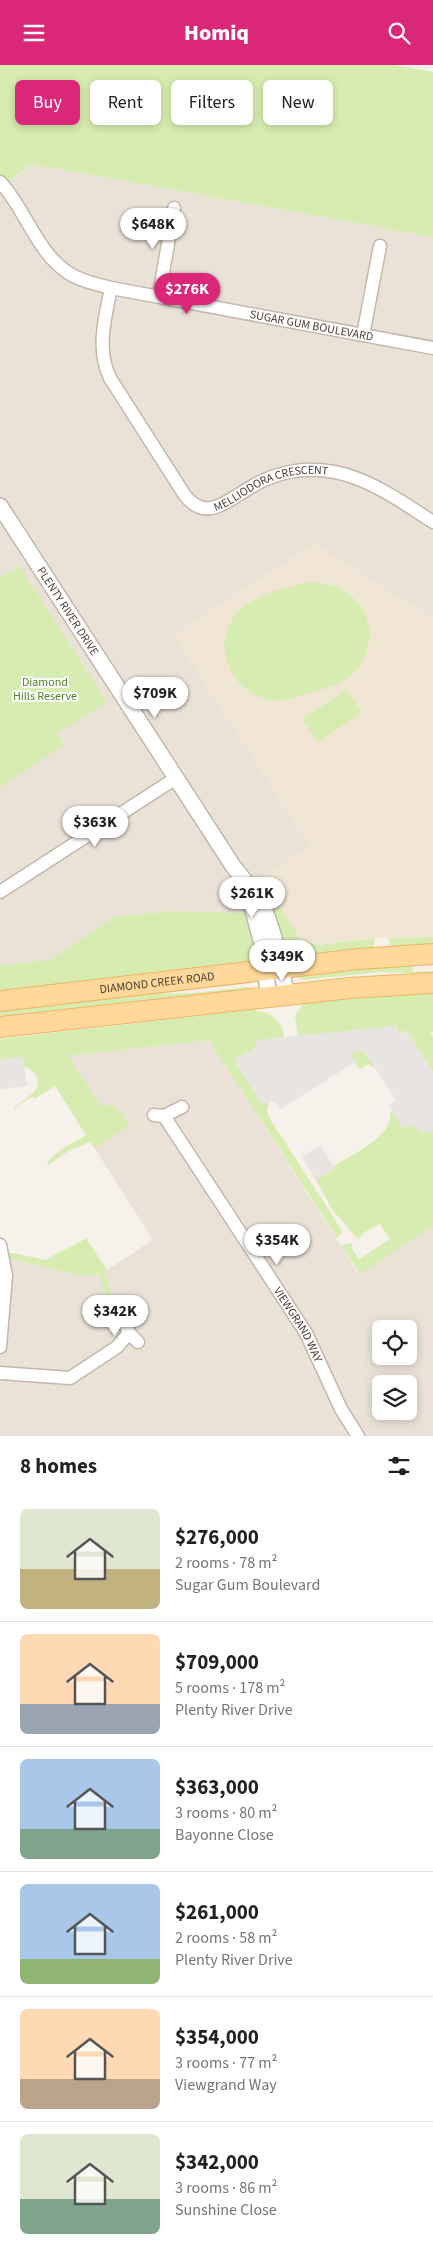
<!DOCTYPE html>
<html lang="en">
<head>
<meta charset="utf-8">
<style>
	:root { --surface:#fff; --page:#f6f6f6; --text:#222; --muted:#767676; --line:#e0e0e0; --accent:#db2777 }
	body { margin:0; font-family:"Source Sans 3",sans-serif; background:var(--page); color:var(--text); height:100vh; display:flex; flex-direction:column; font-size:19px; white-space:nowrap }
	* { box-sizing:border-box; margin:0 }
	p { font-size:16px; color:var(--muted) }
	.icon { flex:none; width:28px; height:28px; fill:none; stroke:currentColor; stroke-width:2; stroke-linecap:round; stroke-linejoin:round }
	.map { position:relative; height:1371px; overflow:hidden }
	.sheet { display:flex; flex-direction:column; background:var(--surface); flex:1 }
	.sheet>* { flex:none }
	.hud { position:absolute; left:15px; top:15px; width:404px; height:45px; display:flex; gap:10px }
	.buttons { position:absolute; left:372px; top:1255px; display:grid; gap:10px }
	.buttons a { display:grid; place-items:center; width:45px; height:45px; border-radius:8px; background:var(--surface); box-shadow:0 2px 8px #0003; font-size:25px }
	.price { position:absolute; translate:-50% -42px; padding:0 11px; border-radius:18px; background:#fff; color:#222; font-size:16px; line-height:32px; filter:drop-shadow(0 1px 2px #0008) }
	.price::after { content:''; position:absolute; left:50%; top:30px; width:15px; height:11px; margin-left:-8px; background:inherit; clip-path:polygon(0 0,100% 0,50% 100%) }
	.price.active { background:var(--accent); color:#fff }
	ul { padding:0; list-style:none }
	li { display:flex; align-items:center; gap:15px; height:125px; padding:0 20px }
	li+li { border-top:1px solid var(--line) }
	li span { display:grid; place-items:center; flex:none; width:140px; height:100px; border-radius:8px; color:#555 }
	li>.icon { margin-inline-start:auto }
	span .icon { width:60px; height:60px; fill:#fffc; stroke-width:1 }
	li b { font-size:21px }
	h2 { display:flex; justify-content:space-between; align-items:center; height:60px; padding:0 20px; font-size:21px }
	.pill { padding:0 18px; border-radius:8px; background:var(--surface); box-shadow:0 2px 8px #0003; font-size:18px; line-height:45px }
	.pill.active { background:var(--accent); color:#fff }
	header { display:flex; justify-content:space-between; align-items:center; height:65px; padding:0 20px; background:var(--accent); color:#fff; font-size:22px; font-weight:800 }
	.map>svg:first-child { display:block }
</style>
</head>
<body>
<header><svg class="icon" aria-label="menu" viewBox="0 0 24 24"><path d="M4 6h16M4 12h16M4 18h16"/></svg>Homiq<svg class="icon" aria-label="search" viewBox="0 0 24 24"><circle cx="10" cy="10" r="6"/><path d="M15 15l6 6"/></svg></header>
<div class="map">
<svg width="433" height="1371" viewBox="0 0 433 1371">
	<rect width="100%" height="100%" fill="#f6f1ea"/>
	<path fill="#eae2d7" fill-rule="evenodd" d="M31,99L433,172V554L314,479L174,570L310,781L239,827L248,848L173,846L115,852L50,895L0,901V108L9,117Z
		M209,975L359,1209L433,1161V1371H0V1169L8,1194L80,1210H99L153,1175L46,1007L68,991ZM381,1264H409V1291H381ZM381,1319H409V1346H381Z"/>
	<path fill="#f0e5d3" d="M314,479L433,554V872L370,873L315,880L301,874L260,813L310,781L174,570Z"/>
	<path fill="#d7ecb0" d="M0,0H394L433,7V172L31,99L8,117L0,108Z
		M19,501L107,637L57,669L64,680L0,722V513Z
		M312,517C332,518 350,525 361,542C377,566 369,600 345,615C335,622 323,624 313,627C302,630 291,635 279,635C251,636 229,615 225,587C219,539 275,523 312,517Z
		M347,625L362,648L317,677L302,654Z
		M260,813L301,874L316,880L375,873L373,883L293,893L284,889L254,817Z
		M173,846L248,848C251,864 263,888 245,898L0,926V901L50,895L115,852Z
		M433,872V880L392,883L388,873Z
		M412,899L413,907L433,906V909L381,907L301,915L299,909Z
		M247,922L253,924L0,956V944L133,929L194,928Z
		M397,928H433V967H430L433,972V1007L406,965L398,970L397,961L298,971L295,951L303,938Z
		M251,945C268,946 283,954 284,973L256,975V983L234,995L262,1039L269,1036L267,1046L270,1054L341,1164L342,1168L337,1173L209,975L68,991L101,1041L115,1040L129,1061L95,1083L90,1077L68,1086L49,1100L47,1097C58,1085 72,1078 86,1070L55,1021L36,1033L32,1032L17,1041L16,1044L14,1043C23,1034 42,1028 37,1012C34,1006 30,1003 24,1002L23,992L0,995V974Z
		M356,986L364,987L375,1002H371L369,999L359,1004L351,990Z
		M390,1047H393L404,1064L410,1060L430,1067L433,1066V1161L360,1209L341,1180L352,1178L353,1180L351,1182L359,1194L390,1174L380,1159L363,1168L359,1174L355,1171L332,1144L316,1115L335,1103L334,1101C351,1090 395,1071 390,1047Z
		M86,1173L107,1205L104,1208L114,1236L109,1240L99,1210H80L8,1194L7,1187L46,1195C60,1186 73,1182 86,1173Z"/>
	<path fill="#e7e4e1" d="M397,961L398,970L405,965L433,1007V1066L430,1067H423L410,1060L404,1064L389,1041L396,1035L364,987L358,986L351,989L355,997L281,1044L276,1037L269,1036L262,1040L234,994L256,983L255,975Z
		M23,992L27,1021L0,1024V995Z
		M320,1080L335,1103L316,1115L302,1092Z"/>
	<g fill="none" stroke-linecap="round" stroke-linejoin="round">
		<defs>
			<g id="minor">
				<path id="s1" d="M0,117C25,143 36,186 67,207C80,216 96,219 111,223L433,283"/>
				<path id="s2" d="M111,223C105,254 96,283 110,313L184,429C206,460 230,433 253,421C264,414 276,410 289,407C346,396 388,428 433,457"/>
				<path d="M159,231L174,143"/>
				<path d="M363,270L380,181"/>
				<path d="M0,827L176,713"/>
				<path d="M154,1050L164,1051L182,1042"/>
				<path id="s3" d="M164,1051L306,1268L341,1344L358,1371"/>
				<path d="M0,1180L6,1211L0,1282"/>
				<path d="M119,1246L129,1268L138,1277"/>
				<path d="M0,1308L70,1313L117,1282L129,1268"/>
			</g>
			<g id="tertiary">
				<path id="s4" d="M0,441L233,801L259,834L266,849L273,869L287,931"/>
				<path d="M250,834L262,879L269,933"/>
			</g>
			<g id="primary">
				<path id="s5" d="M0,936L359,894L433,889"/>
				<path d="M0,962L350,923L433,918"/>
			</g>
		</defs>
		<use href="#minor" stroke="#c2b8ab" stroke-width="15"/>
		<use href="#tertiary" stroke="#c2b8ab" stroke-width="18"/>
		<use href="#primary" stroke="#edb561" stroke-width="22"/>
		<use href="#minor" stroke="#fff" stroke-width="12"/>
		<use href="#tertiary" stroke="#fff" stroke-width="15"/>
		<use href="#primary" stroke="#ffd89a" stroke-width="20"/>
	</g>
	<g text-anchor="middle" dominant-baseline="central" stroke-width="4" stroke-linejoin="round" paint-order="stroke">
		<g font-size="12" fill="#4b4137" stroke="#fff">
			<text stroke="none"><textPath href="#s1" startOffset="364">SUGAR GUM BOULEVARD</textPath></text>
			<text stroke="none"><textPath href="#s2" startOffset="326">MELLIODORA CRESCENT</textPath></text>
			<text stroke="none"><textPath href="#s4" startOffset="125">PLENTY RIVER DRIVE</textPath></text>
			<text stroke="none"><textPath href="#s5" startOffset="158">DIAMOND CREEK ROAD</textPath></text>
			<text stroke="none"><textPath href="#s3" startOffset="248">VIEWGRAND WAY</textPath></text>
		</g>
		<g font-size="12" fill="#518225" stroke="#fff">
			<text x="45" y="617">Diamond<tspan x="45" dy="14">Hills Reserve</tspan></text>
		</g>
	</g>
</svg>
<div class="buttons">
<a><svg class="icon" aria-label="locate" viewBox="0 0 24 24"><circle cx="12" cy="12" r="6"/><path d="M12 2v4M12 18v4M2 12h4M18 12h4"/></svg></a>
<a><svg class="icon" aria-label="layers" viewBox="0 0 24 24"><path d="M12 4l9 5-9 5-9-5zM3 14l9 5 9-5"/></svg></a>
</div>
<b class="price" style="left:153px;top:185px">$648K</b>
<b class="price active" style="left:187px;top:250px">$276K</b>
<b class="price" style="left:155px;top:654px">$709K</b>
<b class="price" style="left:95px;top:783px">$363K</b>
<b class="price" style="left:252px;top:854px">$261K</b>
<b class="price" style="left:282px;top:917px">$349K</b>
<b class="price" style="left:277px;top:1201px">$354K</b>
<b class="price" style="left:115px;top:1272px">$342K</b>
<div class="hud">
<a class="pill active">Buy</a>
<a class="pill">Rent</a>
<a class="pill">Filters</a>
<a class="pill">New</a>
</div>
</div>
<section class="sheet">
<h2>8 homes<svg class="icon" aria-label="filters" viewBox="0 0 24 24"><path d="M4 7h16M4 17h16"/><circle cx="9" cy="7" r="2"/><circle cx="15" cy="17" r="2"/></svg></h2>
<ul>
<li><span style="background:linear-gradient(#dfe7d0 60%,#c2b280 0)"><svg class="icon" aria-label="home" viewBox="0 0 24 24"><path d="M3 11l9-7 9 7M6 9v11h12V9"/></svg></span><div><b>$276,000</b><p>2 rooms · 78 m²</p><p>Sugar Gum Boulevard</p></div></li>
<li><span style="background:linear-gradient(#ffd9b3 70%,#9aa5b1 0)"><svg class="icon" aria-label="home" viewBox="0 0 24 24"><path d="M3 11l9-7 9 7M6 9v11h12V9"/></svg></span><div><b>$709,000</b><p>5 rooms · 178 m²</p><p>Plenty River Drive</p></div></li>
<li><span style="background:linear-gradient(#a9c7e8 70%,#7fa58c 0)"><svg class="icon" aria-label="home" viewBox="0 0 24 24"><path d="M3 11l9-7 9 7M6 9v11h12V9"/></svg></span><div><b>$363,000</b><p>3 rooms · 80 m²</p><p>Bayonne Close</p></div></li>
<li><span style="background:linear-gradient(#a9c7e8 75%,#8fb573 0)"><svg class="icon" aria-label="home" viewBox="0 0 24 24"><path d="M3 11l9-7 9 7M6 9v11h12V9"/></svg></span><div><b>$261,000</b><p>2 rooms · 58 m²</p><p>Plenty River Drive</p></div></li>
<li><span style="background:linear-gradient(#ffd9b3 70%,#b9a48a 0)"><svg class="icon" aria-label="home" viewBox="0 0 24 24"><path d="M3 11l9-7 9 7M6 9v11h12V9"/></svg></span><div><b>$354,000</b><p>3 rooms · 77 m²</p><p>Viewgrand Way</p></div></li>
<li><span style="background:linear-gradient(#dfe7d0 65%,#7fa58c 0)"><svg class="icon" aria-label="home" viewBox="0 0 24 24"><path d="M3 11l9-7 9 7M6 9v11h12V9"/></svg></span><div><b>$342,000</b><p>3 rooms · 86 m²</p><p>Sunshine Close</p></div></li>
</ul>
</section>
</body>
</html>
